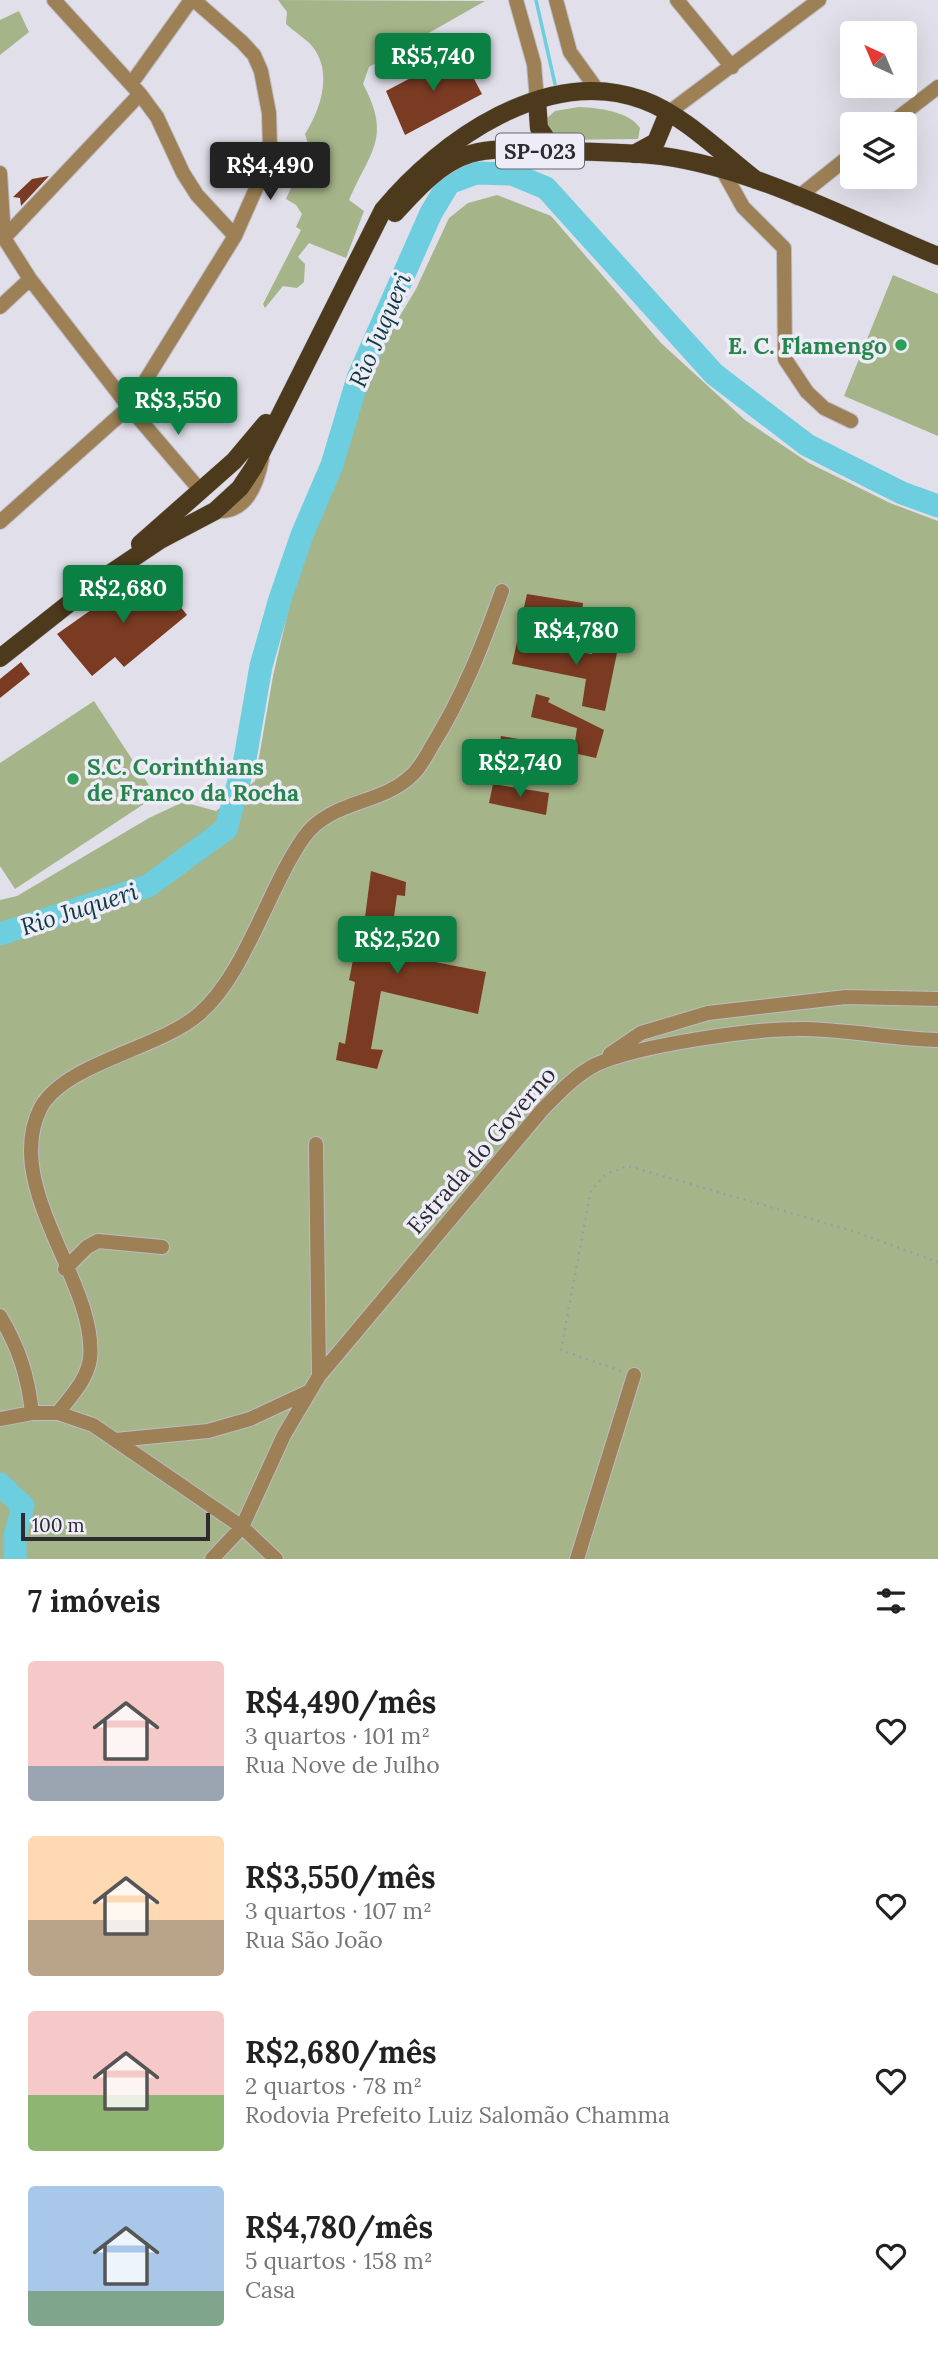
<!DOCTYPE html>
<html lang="pt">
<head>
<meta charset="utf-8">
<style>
	:root { --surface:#fff; --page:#f6f6f6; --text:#222; --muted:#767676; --accent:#0b8043 }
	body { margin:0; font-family:Lora,serif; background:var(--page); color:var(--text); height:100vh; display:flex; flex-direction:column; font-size:26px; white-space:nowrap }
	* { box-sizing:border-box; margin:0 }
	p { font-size:23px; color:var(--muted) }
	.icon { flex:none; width:38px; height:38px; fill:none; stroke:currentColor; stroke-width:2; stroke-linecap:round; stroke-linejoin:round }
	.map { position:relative; height:1559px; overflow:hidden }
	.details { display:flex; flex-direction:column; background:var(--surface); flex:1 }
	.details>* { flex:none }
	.needle { width:46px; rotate:316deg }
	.fabs { position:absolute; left:840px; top:21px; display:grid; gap:14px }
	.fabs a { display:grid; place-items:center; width:77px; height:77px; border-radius:7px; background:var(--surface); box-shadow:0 7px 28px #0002; font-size:35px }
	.scale { position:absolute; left:21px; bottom:18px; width:189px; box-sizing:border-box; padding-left:7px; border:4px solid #2c2c30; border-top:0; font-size:19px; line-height:24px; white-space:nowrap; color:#2c2c30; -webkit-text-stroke:5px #eeecf7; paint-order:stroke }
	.price { position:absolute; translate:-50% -60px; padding:0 16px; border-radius:7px; background:var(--accent); color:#fff; font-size:23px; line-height:46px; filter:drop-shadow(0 2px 4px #0008) }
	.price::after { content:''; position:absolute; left:50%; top:42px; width:21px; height:16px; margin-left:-10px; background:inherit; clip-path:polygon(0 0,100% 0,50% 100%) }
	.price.current { background:#222; color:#fff }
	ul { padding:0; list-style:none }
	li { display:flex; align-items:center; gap:21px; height:175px; padding:0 28px }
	li span { display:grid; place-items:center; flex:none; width:196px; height:140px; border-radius:7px; color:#555 }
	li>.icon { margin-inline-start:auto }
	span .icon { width:84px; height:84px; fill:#fffc; stroke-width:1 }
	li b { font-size:30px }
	h2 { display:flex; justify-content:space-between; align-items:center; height:84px; padding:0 28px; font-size:30px }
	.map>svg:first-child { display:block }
</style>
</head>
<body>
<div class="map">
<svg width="938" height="1559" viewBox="0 0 938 1559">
	<rect width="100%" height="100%" fill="#e1dfe9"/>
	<path fill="#a6b48a" d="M278,0L485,1L369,67L363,84C392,138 370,151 349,200L364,211L346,258L309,243L298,257L305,264L304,282L297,288L283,286L265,308L263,304L301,230L296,227L302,214L296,205L286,199L294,181L307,184L314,173L309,165L311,153L305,134C320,110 332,76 315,50C310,41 294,32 286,24L287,12Z
		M19,11L29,32L0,55V20Z
		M579,107C598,108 629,111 640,128L638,139L552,140L546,130V119L555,111Z
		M497,195L551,216L661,343L745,420L809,463L890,503L938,521V1559H0V900L17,896L149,818L183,802L216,811L255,781L273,676L296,577L341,470L360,405L386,339L416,289L449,218L468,203Z
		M893,275L938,294V436L844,396Z
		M94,701L156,796L15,889L0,866V763Z"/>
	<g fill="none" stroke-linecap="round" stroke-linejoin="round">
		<path stroke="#6ccede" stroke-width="3.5" d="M536,0L555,84"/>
		<path stroke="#6ccede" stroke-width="23" d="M0,934L148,886L226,829L245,759L261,666L280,599L302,535L332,465L358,378L431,213L449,183L476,173L512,174L546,188L714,374L807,445L902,493L938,506
			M0,1484L23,1506L15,1536V1559"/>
	</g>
	<path fill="#7a3b22" d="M460,52L482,94L405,135L386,91Z
		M49,176L21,206L20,198L13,197L32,179Z
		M153,572L187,615L124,667L115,657L92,676L57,634L118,591L115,587L123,581L131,591Z
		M527,594L583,603L580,628L522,616Z
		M606,637L619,643L605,711L582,706L586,679L512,664L517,642L592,654L595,638Z
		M21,662L30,674L0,698V679Z
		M536,694L550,698L548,702L604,730L596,758L578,754L556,758L554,768L497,756L501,736L574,748L577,728L531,717Z
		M493,784L549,793L546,815L489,803Z
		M371,871L406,882L405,896L397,895L389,953L486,972L478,1014L381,991L371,1049L383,1050L377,1069L336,1060L339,1042L345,1044L355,982L349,980L354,955L360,956Z"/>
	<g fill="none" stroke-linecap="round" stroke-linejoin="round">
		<defs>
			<path id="minor" d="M54,0L140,94L157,117L183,173L197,195L235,236
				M516,0L534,64L537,100
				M556,0L570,52L598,91
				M677,0L732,67
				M131,84L191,0
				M668,113L819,0
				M890,124L938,87
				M723,171L743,207L784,248L785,359L807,392L824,408L851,421
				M0,173L4,238L30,279L129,407L200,490
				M797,198L852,154
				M4,238L140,94
				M0,307L30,279
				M215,511C246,514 257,485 262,459
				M0,522L129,407L235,236L262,175L270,148L269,113L261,71L254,55L242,42L194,0
				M610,1054L641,1033L708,1013L846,997L938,999
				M316,1144L319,1376
				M65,1269L87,1247L98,1241L162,1247
				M0,1316C19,1348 28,1376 32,1413
				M58,1413C70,1397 87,1380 90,1359C98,1283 0,1186 41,1107C67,1062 159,1049 199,1014C245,975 268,888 304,837C330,800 382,805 412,775C421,767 427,754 433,744C463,696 483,644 502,591
				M0,1419L32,1413H58L93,1425L242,1527L276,1559
				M116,1440L208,1431L250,1419L310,1391
				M212,1559L242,1527L284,1435L319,1376L542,1110C559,1093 574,1076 595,1065C637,1045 757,1028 805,1029C850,1030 893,1039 938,1040
				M577,1559L634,1375"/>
			<path id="major" d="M537,100L539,128L555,151
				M634,154L656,142L668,113
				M395,213C416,190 440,163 470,154C497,146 528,151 555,151C591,152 627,152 662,156C756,169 850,220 938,256
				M140,544L234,461L266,423
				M93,585L160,540L215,511L240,488L254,467L383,210C441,140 547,65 643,100C684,115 721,153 756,180
				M0,658L100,579"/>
		</defs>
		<use href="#minor" stroke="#bdbbc4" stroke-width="16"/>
		<use href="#major" stroke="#bdbbc4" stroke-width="19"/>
		<path stroke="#9d9ca3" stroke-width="2.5" stroke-dasharray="2 5" stroke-linecap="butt" d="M621,1371L561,1350L591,1190L606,1174L628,1166L850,1230L938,1262"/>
		<use href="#minor" stroke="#9d8055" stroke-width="14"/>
		<use href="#major" stroke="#4d391b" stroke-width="18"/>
	</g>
	<g fill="#2e9e5b" stroke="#eeecf7" stroke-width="2.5">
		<circle cx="901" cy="345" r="7"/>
		<circle cx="73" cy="779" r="7"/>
	</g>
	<g text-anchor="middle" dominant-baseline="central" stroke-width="7" stroke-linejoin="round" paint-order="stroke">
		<rect fill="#eeecf7" stroke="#66666c" stroke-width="2" x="496" y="133.5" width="88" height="35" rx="5"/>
		<g font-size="21" font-weight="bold" fill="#2c2c30">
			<text x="540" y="151">SP-023</text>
		</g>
		<g font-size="23" font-weight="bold" fill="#27864d" stroke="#eeecf7" text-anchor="end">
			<text x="887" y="345">E. C. Flamengo</text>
			<text x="87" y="766" text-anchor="start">S.C. Corinthians<tspan x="87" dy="26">de Franco da Rocha</tspan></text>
		</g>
		<g font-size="23" fill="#2c2c30" stroke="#eeecf7">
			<text transform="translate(481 1150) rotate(-49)">Estrada do Governo</text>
		</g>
		<g font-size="24" font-style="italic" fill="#0c3b42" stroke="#eeecf7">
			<text transform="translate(380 330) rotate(-67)">Rio Juqueri</text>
			<text transform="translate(79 909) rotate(-18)">Rio Juqueri</text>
		</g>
	</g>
</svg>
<div class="fabs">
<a><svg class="needle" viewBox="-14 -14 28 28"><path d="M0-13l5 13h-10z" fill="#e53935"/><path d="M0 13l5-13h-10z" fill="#767676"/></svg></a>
<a><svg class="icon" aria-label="layers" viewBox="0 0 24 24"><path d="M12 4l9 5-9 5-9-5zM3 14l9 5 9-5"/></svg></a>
</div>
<div class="scale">100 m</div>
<b class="price" style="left:433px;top:93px">R$5,740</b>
<b class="price current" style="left:270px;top:202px">R$4,490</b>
<b class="price" style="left:178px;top:437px">R$3,550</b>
<b class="price" style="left:123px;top:625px">R$2,680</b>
<b class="price" style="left:576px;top:667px">R$4,780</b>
<b class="price" style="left:520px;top:799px">R$2,740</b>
<b class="price" style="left:397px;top:976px">R$2,520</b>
</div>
<section class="details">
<h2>7 imóveis<svg class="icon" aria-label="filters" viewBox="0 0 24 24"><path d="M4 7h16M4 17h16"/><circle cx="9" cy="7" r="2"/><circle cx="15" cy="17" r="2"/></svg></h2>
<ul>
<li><span style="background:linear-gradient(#f6c9c9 75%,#9aa5b1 0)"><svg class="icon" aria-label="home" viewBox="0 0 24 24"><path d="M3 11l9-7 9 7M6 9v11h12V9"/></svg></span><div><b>R$4,490/mês</b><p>3 quartos · 101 m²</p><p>Rua Nove de Julho</p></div><svg class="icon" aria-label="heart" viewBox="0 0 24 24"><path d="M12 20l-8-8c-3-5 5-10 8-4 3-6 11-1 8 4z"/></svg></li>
<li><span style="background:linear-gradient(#ffd9b3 60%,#b9a48a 0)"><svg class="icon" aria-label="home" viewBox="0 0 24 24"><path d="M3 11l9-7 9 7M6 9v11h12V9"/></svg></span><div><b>R$3,550/mês</b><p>3 quartos · 107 m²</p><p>Rua São João</p></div><svg class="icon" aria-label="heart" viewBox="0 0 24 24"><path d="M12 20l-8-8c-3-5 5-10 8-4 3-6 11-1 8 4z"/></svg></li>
<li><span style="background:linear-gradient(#f6c9c9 60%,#8fb573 0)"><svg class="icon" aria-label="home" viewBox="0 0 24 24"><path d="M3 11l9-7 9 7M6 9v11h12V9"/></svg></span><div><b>R$2,680/mês</b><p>2 quartos · 78 m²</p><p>Rodovia Prefeito Luiz Salomão Chamma</p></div><svg class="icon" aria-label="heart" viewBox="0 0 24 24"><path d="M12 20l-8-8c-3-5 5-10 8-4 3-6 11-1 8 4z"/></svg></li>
<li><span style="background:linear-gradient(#a9c7e8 75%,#7fa58c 0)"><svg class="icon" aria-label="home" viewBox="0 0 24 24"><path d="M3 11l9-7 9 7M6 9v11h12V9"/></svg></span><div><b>R$4,780/mês</b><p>5 quartos · 158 m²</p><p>Casa</p></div><svg class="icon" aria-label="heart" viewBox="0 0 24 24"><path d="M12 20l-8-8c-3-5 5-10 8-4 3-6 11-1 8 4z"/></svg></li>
</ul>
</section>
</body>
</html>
